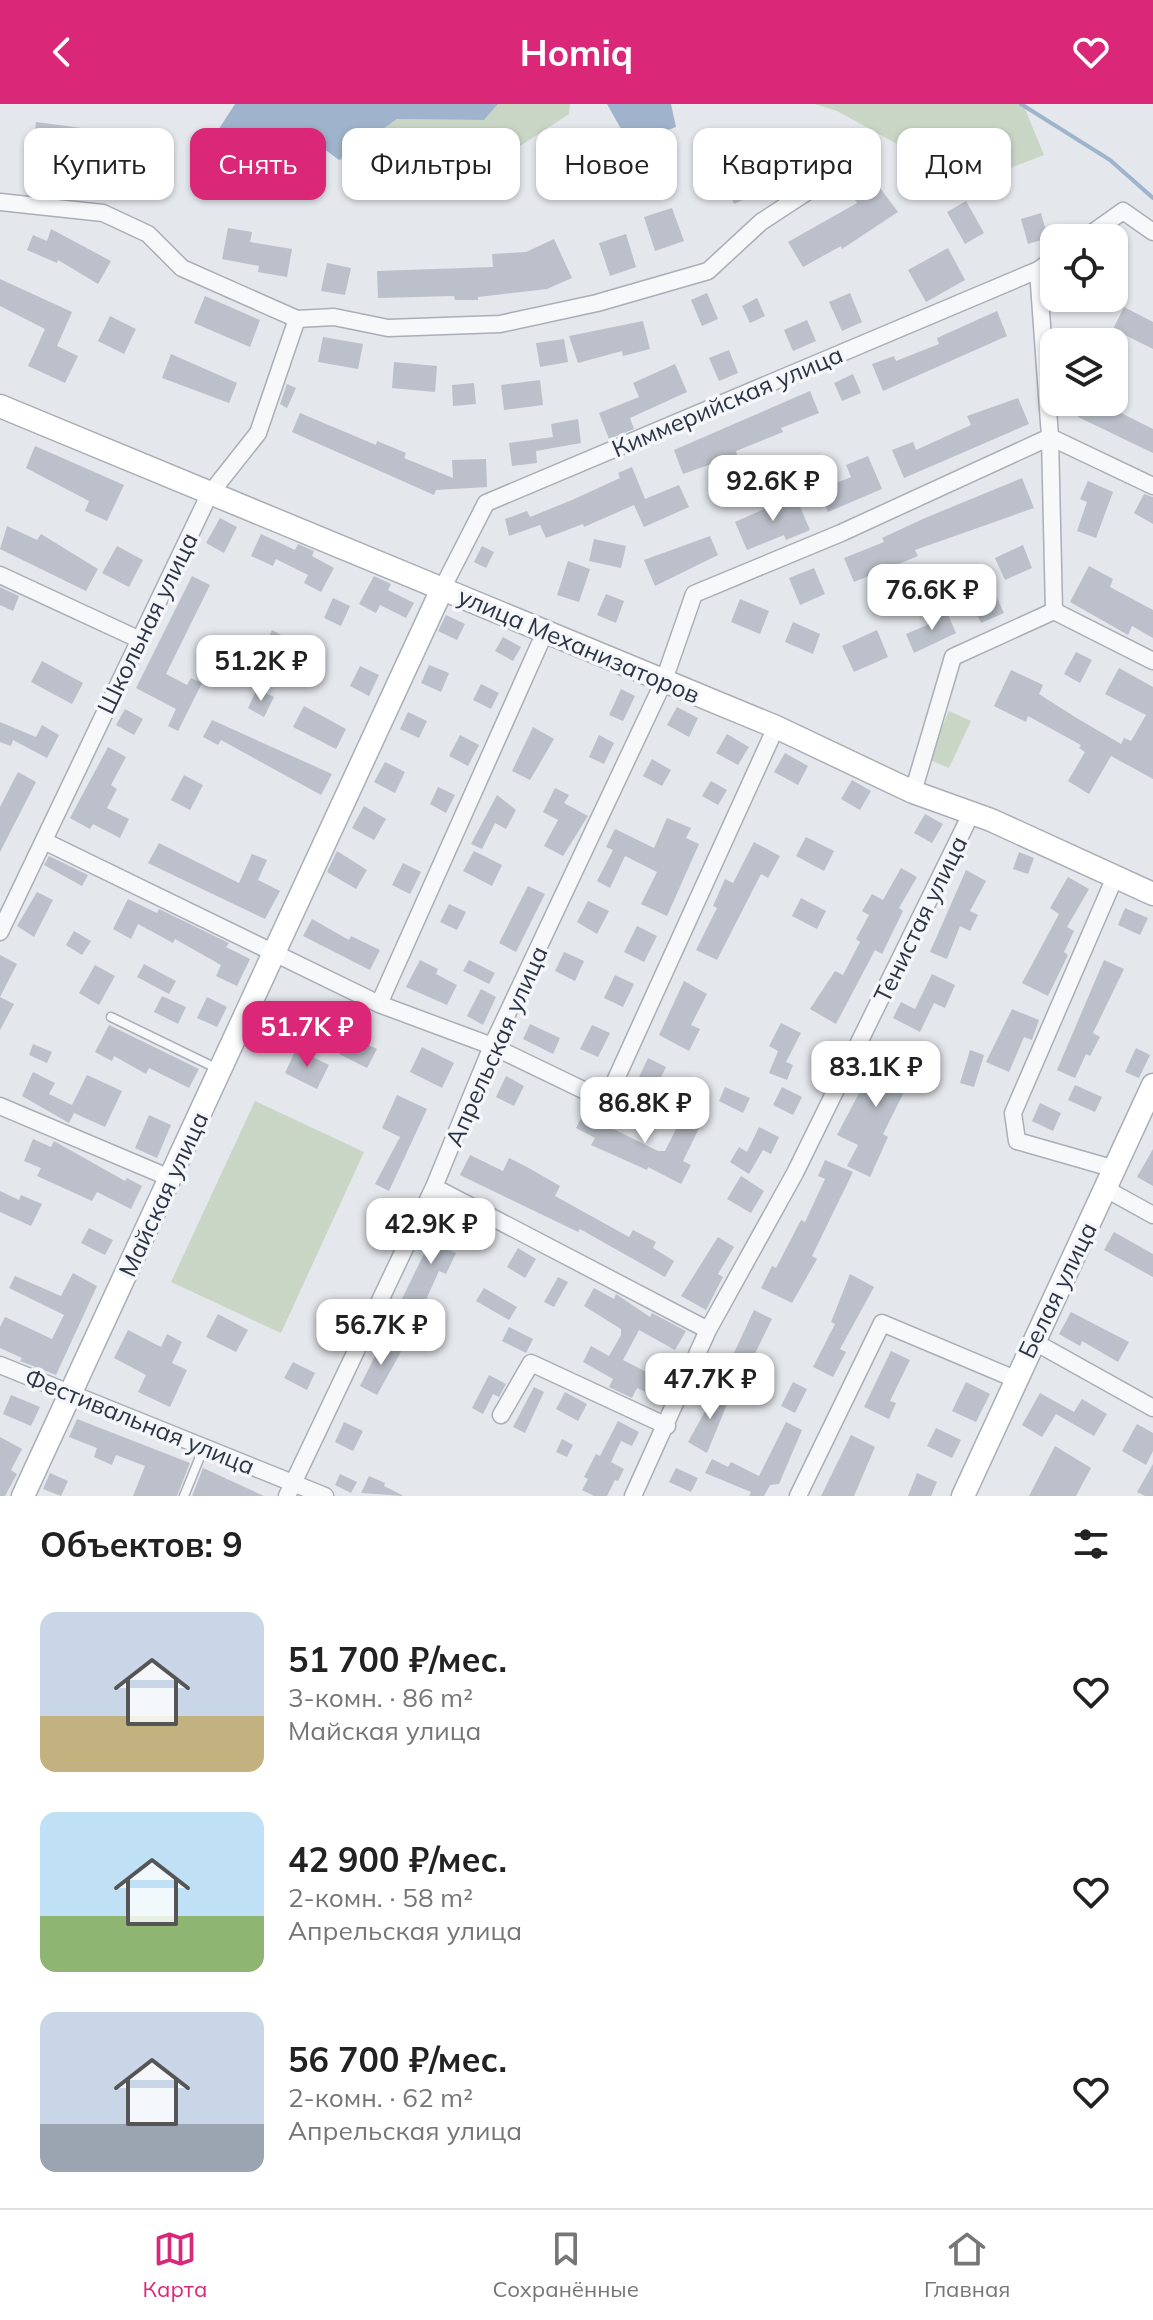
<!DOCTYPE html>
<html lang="ru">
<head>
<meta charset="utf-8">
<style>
	:root { --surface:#fff; --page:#f2f2f2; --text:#222; --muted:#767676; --line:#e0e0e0; --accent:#db2777 }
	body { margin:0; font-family:Mulish,sans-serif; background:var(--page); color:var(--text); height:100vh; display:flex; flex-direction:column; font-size:30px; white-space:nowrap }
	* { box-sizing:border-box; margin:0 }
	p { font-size:26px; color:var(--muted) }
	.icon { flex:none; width:44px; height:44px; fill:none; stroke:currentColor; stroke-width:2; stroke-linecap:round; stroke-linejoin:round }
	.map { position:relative; height:1392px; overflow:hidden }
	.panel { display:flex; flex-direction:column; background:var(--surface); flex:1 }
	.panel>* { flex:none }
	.hud { position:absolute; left:24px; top:24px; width:1106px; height:72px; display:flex; gap:16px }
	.buttons { position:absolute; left:1040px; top:120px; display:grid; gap:16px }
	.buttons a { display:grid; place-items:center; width:88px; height:88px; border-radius:16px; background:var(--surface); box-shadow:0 2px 6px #0004; font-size:40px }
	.price { position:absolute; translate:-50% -68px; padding:0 18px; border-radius:16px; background:#fff; color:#222; font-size:26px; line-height:52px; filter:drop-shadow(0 2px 4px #0008) }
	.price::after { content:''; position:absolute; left:50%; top:48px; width:24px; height:18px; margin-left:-12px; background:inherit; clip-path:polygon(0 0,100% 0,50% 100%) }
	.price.on { background:var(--accent); color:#fff }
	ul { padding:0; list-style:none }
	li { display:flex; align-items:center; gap:24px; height:200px; padding:0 40px }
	li span { display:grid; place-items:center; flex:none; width:224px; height:160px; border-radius:16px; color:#555 }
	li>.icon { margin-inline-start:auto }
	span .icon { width:96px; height:96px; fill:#fffc; stroke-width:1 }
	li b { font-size:34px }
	h2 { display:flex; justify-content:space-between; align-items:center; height:96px; padding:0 40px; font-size:34px }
	.tag { padding:0 28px; border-radius:16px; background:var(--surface); box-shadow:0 2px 6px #0004; font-size:28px; line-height:72px }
	.tag.on { background:var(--accent); color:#fff }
	header { display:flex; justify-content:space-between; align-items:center; height:104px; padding:0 40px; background:var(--accent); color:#fff; font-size:36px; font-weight:700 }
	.menu { display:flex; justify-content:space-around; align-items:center; height:112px; border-top:2px solid var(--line); background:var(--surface); font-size:22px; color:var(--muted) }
	.menu a { display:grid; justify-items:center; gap:4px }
	.menu .on { color:var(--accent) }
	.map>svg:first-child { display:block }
</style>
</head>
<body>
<header><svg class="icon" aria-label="back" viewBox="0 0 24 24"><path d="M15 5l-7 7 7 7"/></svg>Homiq<svg class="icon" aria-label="heart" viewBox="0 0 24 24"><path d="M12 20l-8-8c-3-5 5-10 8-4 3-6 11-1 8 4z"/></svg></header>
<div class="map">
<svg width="1153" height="1392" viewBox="0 0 1153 1392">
	<rect width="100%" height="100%" fill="#e4e7ec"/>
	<path fill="#c9d6c5" d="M498,0H570L569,10L511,48L413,60L373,53L339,56L397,15L484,16Z
		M815,0H1023L1044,51L987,73L928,57L837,7Z
		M949,607L971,617L949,664L928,655Z
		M255,997L364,1048L281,1229L171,1178Z"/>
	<path fill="#9fb4cc" d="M235,0H498L484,16L397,15L339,56L303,29L270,47L213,34Z
		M607,0H671L676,23L654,31L651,27L625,32Z"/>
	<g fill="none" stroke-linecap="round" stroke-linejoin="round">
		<path stroke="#9fb4cc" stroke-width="4" d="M1021,0L1110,56L1153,94"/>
	</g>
	<path fill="#bbc0ca" d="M36,18L89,25L82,79L29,72Z
		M741,60L754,91L734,100L720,69Z
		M633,63L643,88L626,94L617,68Z
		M877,80L898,108L842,145L841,142L803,163L788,138L857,99L855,96Z
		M966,97L984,129L965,140L947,108Z
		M672,104L684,137L655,147L644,113Z
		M1041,109L1048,134L1028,140L1021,115Z
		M228,124L252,128L250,138L292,145L287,173L258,168L259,162L222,155Z
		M51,125L111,157L98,180L58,156L57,159L27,146L33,131L47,137Z
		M626,130L636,163L610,172L599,139Z
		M554,135L572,174L547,185L478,193V196H455L454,192L378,194L377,167L493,163L492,150L526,148Z
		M948,144L965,176L926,198L908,166Z
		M327,159L351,164L345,191L321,187Z
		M0,175L72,208L57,242L78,252L65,279L28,262L45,225L0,202Z
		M707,189L718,215L702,222L691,196Z
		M850,189L862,218L842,227L829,198Z
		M205,192L260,216L250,243L194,219Z
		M757,194L765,212L750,219L742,202Z
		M1124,203L1153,218V245L1113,225Z
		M997,207L1007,232L883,287L872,260L894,252L896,257L939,240L937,234Z
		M110,212L136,225L124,250L98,237Z
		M807,216L816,237L793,247L784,226Z
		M643,217L650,245L623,252L622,247L578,259L569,232Z
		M323,233L363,240L358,265L318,258Z
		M564,235L568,258L540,263L536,239Z
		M729,246L738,269L719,277L709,254Z
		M171,250L237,279L229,299L162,274Z
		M394,258L437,262L435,288L392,284Z
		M675,260L687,288L630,314L634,325L609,335L599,309L639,293L633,279Z
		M853,270L861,289L842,297L834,279Z
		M540,276L543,301L504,306L501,281Z
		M474,279L476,300L453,302L452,281Z
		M287,280L296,284L287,304L280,300Z
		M810,287L819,309L781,324L783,328L736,347L737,351L683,370L674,346Z
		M1018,294L1029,320L904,374L892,346L913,338L916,346L971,321L967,312Z
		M1086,298H1114L1111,304L1153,325V349L1078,313Z
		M300,309L376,341L377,337L406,349L404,354L453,374L452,356L486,355L487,383L436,386L434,391L292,328Z
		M578,315L581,339L536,347L537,359L512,362L509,339L553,333L551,320Z
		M35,342L124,381L107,417L85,407L89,397L26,364Z
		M868,352L882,385L828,408L819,386L851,373L846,361Z
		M632,363L645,395L679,381L689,403L644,423L634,401L584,423L583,420L546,434L540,421L509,432L505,415L527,407L530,413L572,396L620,374L618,369Z
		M1022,374L1034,404L915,446L918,452L854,478L844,454L884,438L882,434L925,414Z
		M1088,377L1113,388L1096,434L1077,427L1087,398L1080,395Z
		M1144,390L1153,393V420L1134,409Z
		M795,391L810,426L786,436L784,431L747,446L735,418Z
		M220,414L237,423L224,449L206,439Z
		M7,422L37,436L41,430L98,465L86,487L0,445Z
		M261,430L295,446L298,440L314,447L312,452L334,464L321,488L304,479L308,471L276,455L273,462L251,452Z
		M710,432L718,451L655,482L644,456Z
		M594,435L626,442L621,464L589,457Z
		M1023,441L1032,464L1005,476L995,454Z
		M117,442L143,456L129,483L102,469Z
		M482,442L494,448L486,464L474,458Z
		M568,457L590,465L579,498L557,491Z
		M1089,462L1113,475L1110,483L1153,506V534L1132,522L1128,531L1070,498Z
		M814,464L825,490L800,501L789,474Z
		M192,472L210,481L166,570L187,581L191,574L202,579L178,627L168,622L176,605L136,584Z
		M374,472L391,480L388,486L414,499L406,514L380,501L376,509L359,500Z
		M0,483L19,492L13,507L0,501Z
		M992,483L1004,509L981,519L969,493Z
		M606,490L624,497L616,519L597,511Z
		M333,494L350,502L341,522L324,514Z
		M740,495L769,507L760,530L731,518Z
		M946,506L956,529L914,549L906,530L932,519L929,514Z
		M446,511L465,520L457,536L438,527Z
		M793,518L820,530L813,550L785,538Z
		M272,526L306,544L310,538L325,547L314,566L287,550L285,554L264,543Z
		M877,526L888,553L854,568L842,542Z
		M503,533L521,543L513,557L495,547Z
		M1076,548L1092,556L1080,579L1064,570Z
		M42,557L83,579L72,600L31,578Z
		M429,561L449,569L441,588L421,579Z
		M360,562L379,571L369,592L350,582Z
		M1119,564L1153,583V675L1111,652L1089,690L1068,677L1085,648L1079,644L1081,641L1028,612L1026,618L994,602L1011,566L1043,581L1039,590L1075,613L1121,640L1124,634L1131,637L1146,611L1105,590Z
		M481,580L499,589L491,605L473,596Z
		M257,585L274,593L264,613L248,604Z
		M621,585L635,592L623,617L609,611Z
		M304,602L346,625L336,645L293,623Z
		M677,603L698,614L689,633L667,621Z
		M125,605L143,615L134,631L116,621Z
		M408,608L427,617L419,634L400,625Z
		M212,616L332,670L321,691L221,636L218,641L203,633Z
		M0,618L36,633L42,621L59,631L47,654L13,636L11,642L0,638Z
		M533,623L554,635L530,676L512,667Z
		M727,630L749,643L738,661L716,649Z
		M460,631L479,641L468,662L449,652Z
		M599,631L614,639L604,660L589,653Z
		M108,643L126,653L111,681L117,685L107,704L129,715L120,734L93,720L90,725L70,714Z
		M785,649L808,662L798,681L774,668Z
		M652,655L671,666L662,682L643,672Z
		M385,658L405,668L395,689L374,678Z
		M18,668L36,678L0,748V703Z
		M184,671L203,681L190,706L171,696Z
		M852,676L871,687L860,706L841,695Z
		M711,677L727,686L718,701L702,692Z
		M438,683L455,691L446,709L430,700Z
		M555,684L569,691L564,699L588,712L563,752L544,742L558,716L543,708Z
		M497,691L516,706L506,725L495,719L482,745L471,740Z
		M364,702L386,715L374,736L352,724Z
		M925,710L943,720L932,739L914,729Z
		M667,714L691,724L686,734L699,740L667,812L641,800L657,768L625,752L610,784L597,777L613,746L606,743L615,725L654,744Z
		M806,733L834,747L824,767L796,752Z
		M754,738L780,752L768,774L761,770L717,856L696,846L717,804L713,802L725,775L733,779Z
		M159,739L239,779L252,750L267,756L258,776L280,787L265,815L148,759Z
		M337,747L367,766L356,785L327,768Z
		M474,747L502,761L492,782L463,767Z
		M1019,748L1034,754L1028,770L1013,765Z
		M49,752L88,771L82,782L44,761Z
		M403,759L421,768L410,790L392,781Z
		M901,764L917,773L899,804L903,807L882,850L875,846L836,920L810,905L835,867L843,871L860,838L856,835L869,811L862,807L872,790L883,796Z
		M966,766L986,777L970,807L978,811L970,827L960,822L947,855L930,848Z
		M1068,773L1089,785L1067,823L1074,827L1064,848L1068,851L1048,892L1022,879L1059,810L1050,804Z
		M528,782L545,790L516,848L499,839Z
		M37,788L53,796L34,833L17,822Z
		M801,794L826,807L817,825L792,812Z
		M128,795L157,809L159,805L229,839L226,843L250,855L237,882L216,872L221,861L175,835L173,839L138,820L131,835L113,825Z
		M588,797L609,807L597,830L577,818Z
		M449,800L466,808L457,826L440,818Z
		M1125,804L1148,814L1140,831L1118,821Z
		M312,815L349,836L351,832L380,846L370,866L303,832Z
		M637,822L657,832L644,858L624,848Z
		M74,827L91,837L82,851L66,841Z
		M564,848L584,857L575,877L555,867Z
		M0,851L17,860L0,893L14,900L0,926Z
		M420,856L438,865L436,870L457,881L447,901L406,883Z
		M469,856L495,869L489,880L463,867Z
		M1104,856L1124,865L1093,929L1100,933L1090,952L1086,950L1075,974L1057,966Z
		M144,860L176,877L169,890L137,873Z
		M95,861L115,872L99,901L79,889Z
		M932,870L955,881L945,904L934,899L920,928L893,914L901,898L915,905Z
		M615,871L634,880L623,903L604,894Z
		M684,877L707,890L691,921L700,925L689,947L659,931Z
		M481,885L496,893L483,921L467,912Z
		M162,892L186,903L178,920L154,908Z
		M207,893L227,903L217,923L197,914Z
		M1012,905L1039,916L1032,936L1024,933L1009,968L986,958Z
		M781,919L801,929L786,958L793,961L787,976L769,969L778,947L769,942Z
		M530,920L560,934L553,950L523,935Z
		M109,921L199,965L189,984L149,964L146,970L114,952L112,957L95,948Z
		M592,921L610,929L598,953L580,945Z
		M348,931L377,945L367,964L339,950Z
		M33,940L52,948L47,959L29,951Z
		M885,940L915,954L899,988L903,990L883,1030L888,1033L870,1073L847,1062L858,1041L837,1031Z
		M422,943L454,959L442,984L410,968Z
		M1136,944L1150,951L1139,974L1125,968Z
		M296,945L329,961L317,985L285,969Z
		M970,946L984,951L974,983L960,979Z
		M648,954L666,963L657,982L639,973Z
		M33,968L55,979L49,990L72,1001L87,971L122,987L105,1023L74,1009L69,1019L22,992Z
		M506,972L524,982L514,1002L496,993Z
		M1075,981L1102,993L1095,1008L1068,996Z
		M725,983L750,994L743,1009L719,997Z
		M782,983L802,993L793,1011L773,1001Z
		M397,991L427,1005L389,1087L375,1080L400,1033L382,1024Z
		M1040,999L1061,1009L1053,1027L1032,1017Z
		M586,1004L600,1011L597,1017L658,1047H665L685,1007L703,1016L683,1057L691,1061L681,1080L648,1063L647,1066L591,1041L595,1034L576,1024Z
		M149,1011L171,1021L157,1054L135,1044Z
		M759,1023L779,1033L771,1050L763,1046L749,1070L730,1058L739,1043L747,1048Z
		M33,1035L51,1043L54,1037L125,1077L127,1074L142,1082L131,1105L97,1088L92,1097L37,1072L41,1064L24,1057Z
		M1153,1045V1082L1137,1073Z
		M470,1051L503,1067L509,1054L527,1063L560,1082L555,1092L629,1133L633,1126L656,1138L653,1144L674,1157L665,1173L580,1125L578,1128L460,1071Z
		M825,1056L853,1068L812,1152L817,1155L792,1199L761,1184L772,1162L776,1164L801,1116L805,1118L825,1075L818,1072Z
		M741,1072L764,1087L751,1109L727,1095Z
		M0,1087L19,1096L21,1091L42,1100L31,1122L0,1108Z
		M447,1103L466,1114L448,1146L456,1149L446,1170L439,1167L415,1220L395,1209Z
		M89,1124L113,1136L105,1151L81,1139Z
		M1114,1128L1153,1150V1173L1104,1146Z
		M718,1133L734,1143L718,1170L723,1173L706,1206L681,1192Z
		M518,1144L536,1155L525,1174L507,1163Z
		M73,1169L97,1182L56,1271L20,1257L22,1254L0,1244V1223L5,1213L52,1235L64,1211L9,1184L15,1172L61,1192Z
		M850,1170L874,1183L840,1245L846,1248L833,1273L813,1263L835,1220L831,1218Z
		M558,1173L568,1178L554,1203L544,1198Z
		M484,1184L517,1203L509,1216L476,1197Z
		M594,1184L614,1195L616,1190L650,1213L652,1209L686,1227L675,1246L639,1226L623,1256L666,1278L658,1294L637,1284L632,1294L609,1283L613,1275L583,1258L591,1242L609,1252L621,1231V1225L584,1202Z
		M754,1206L772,1215L744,1272L727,1264Z
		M1071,1208L1129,1238L1118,1258L1082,1237L1080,1242L1059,1230Z
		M218,1210L248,1226L236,1248L206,1233Z
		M509,1223L533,1235L526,1249L502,1237Z
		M128,1226L161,1243L167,1230L182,1238L172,1259L187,1266L170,1303L138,1288L146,1271L114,1254Z
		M383,1236L402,1246L377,1291L360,1282Z
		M891,1247L910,1256L890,1297L896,1299L889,1315L864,1303Z
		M293,1258L315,1269L307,1286L284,1274Z
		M489,1271L506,1280L499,1293L493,1290L483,1310L472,1304Z
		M746,1275L764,1283L758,1296L740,1288Z
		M793,1278L807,1285L795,1309L781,1302Z
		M966,1278L990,1290L976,1318L952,1307Z
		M534,1283L544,1288L525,1329L513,1323Z
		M712,1285L730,1293L707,1349L688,1338L708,1302L705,1301Z
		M565,1288L587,1300L578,1317L556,1305Z
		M1040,1289L1074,1308L1082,1295L1107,1310L1094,1332L1056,1310L1042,1333L1022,1321Z
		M11,1291L40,1303L31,1322L3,1310Z
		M77,1315L190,1359L177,1392H133L145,1362L116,1351L112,1361L94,1353L97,1344L69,1333Z
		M618,1317L639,1328L632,1342L621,1337L611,1358L624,1365L618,1377L615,1376L607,1392H594L582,1386L588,1375L584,1373L596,1350L600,1352Z
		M344,1318L363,1327L353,1347L335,1338Z
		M786,1318L802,1326L779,1380L770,1381L764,1392H749L751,1388L705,1369L712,1355L728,1363L731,1358L759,1372Z
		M1137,1320L1153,1329V1347L1146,1361L1122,1347Z
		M936,1324L961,1336L952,1354L927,1342Z
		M851,1331L875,1343L854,1392H821Z
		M0,1333L22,1345L11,1366L17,1370L5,1392H0Z
		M562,1335L573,1341L567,1353L556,1348Z
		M1055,1342L1091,1364L1076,1392H1029Z
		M1153,1360V1392H1145L1137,1388Z
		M203,1364L264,1392H192Z
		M676,1364L698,1374L691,1388L669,1378Z
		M50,1369L68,1377L61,1392L43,1385Z
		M917,1369L937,1378L931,1392H908Z
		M340,1370L357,1378L351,1389L335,1381Z
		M369,1372L385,1379L384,1382L404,1392L361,1389Z"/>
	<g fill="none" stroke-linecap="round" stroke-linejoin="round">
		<defs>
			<path id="lane" d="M111,913L218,965
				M184,1392L204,1343"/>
			<path id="street" d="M0,98L103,109L148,130L182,164L297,215L334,213L388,224L500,220L597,199L708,167L761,118L819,80
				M1085,134L1123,107L1153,128
				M1038,166L1050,333L1054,507
				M0,471L138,535
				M443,483L486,399L1038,166L1054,155
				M1054,507L1153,557
				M913,688L953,553L1054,507
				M44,737L379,900L492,942L606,997L776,623
				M0,828L209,391L258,329L297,215
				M379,900L545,528
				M0,1002L170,1074
				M1115,1065L1017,1037L1013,1009L1115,773
				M434,1083L708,1226
				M1106,1085L1153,1111
				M1033,1237L1153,1304
				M0,1261L325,1392
				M501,1311L531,1259L667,1322
				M287,1392L434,1083L492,942L663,579L694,490L841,429L1050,333L1153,382
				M633,1392L708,1226L795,1069L971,710
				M798,1392L882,1219L1015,1275"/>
			<path id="secondary" d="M0,302L776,623L913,688L991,716L1153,790
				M23,1392L443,483
				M963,1392L1153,981"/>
		</defs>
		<use href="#lane" stroke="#a9aeb7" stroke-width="11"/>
		<use href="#street" stroke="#a9aeb7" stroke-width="19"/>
		<use href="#secondary" stroke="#a9aeb7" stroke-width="25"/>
		<use href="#lane" stroke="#f7f8fa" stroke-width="8"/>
		<use href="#street" stroke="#f7f8fa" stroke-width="16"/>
		<use href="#secondary" stroke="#fff" stroke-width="22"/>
	</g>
	<g text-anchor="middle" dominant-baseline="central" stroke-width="7" stroke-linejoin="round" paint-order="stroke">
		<g font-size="24" fill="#2b3445" stroke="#f4f6f9">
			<text transform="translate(727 297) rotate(-23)">Киммерийская улица</text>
			<text transform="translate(147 519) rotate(-64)">Школьная улица</text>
			<text transform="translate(579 541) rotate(23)">улица Механизаторов</text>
			<text transform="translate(920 815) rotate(-64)">Тенистая улица</text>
			<text transform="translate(496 942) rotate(-66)">Апрельская улица</text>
			<text transform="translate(163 1090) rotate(-65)">Майская улица</text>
			<text transform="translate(1057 1186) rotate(-64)">Белая улица</text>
			<text transform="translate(140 1317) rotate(22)">Фестивальная улица</text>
		</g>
	</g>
</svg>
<div class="buttons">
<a><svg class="icon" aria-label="locate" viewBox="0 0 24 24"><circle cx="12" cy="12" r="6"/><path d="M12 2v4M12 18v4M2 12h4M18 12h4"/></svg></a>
<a><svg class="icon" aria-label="layers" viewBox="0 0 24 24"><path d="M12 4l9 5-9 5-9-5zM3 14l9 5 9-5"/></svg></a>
</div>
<b class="price" style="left:773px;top:419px">92.6K ₽</b>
<b class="price" style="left:932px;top:528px">76.6K ₽</b>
<b class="price" style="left:261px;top:599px">51.2K ₽</b>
<b class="price on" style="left:307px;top:965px">51.7K ₽</b>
<b class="price" style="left:876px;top:1005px">83.1K ₽</b>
<b class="price" style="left:645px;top:1041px">86.8K ₽</b>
<b class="price" style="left:431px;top:1162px">42.9K ₽</b>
<b class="price" style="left:381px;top:1263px">56.7K ₽</b>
<b class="price" style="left:710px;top:1317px">47.7K ₽</b>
<div class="hud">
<a class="tag">Купить</a>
<a class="tag on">Снять</a>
<a class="tag">Фильтры</a>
<a class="tag">Новое</a>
<a class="tag">Квартира</a>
<a class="tag">Дом</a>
</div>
</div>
<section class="panel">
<h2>Объектов: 9<svg class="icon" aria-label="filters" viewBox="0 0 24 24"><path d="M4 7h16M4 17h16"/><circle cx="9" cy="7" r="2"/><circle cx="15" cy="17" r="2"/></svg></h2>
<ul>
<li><span style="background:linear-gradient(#c9d6e8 65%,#c2b280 0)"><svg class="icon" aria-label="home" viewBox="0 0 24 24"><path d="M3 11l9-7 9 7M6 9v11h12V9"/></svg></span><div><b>51 700 ₽/мес.</b><p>3-комн. · 86 m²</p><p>Майская улица</p></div><svg class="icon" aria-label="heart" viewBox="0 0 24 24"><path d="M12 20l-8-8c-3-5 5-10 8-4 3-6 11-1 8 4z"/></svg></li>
<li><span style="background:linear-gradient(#bfe0f5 65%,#8fb573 0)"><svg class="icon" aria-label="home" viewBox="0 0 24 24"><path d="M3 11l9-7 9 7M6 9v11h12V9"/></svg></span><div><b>42 900 ₽/мес.</b><p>2-комн. · 58 m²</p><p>Апрельская улица</p></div><svg class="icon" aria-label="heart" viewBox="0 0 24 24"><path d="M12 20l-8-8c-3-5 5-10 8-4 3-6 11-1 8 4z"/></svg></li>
<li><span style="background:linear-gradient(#c9d6e8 70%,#9aa5b1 0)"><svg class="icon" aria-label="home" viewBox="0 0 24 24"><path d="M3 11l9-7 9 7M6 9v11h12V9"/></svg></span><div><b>56 700 ₽/мес.</b><p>2-комн. · 62 m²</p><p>Апрельская улица</p></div><svg class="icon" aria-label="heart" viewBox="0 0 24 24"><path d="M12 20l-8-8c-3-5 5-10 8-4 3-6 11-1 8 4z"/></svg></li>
</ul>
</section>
<nav class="menu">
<a class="on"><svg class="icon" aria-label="map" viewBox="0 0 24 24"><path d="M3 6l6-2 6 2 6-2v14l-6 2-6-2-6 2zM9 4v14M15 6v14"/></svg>Карта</a>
<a><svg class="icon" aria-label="saved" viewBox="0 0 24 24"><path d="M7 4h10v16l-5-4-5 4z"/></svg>Сохранённые</a>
<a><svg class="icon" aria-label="home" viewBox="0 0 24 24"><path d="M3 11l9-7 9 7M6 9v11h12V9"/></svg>Главная</a>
</nav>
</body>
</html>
